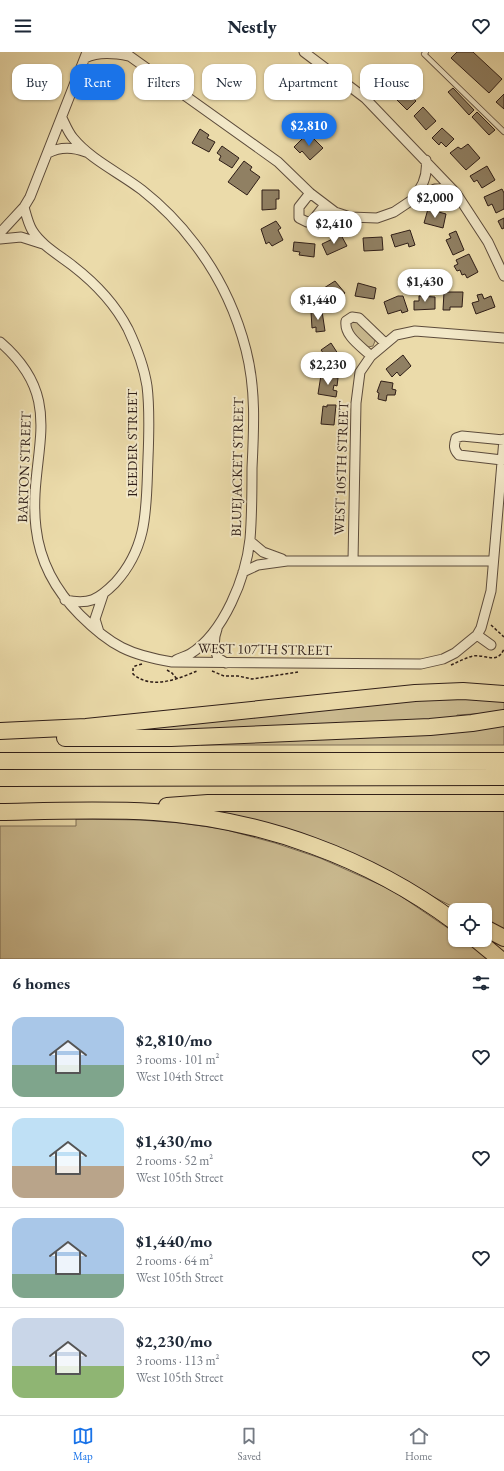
<!DOCTYPE html>
<html lang="en">
<head>
<meta charset="utf-8">
<style>
	:root { --surface:#fff; --page:#f2f2f3; --text:#1f2937; --muted:#747a83; --line:#e0e1e3; --accent:#1a73e8 }
	body { margin:0; font-family:"EB Garamond",serif; background:var(--page); color:var(--text); height:100vh; display:flex; flex-direction:column; font-size:15px; white-space:nowrap }
	* { box-sizing:border-box; margin:0 }
	p { font-size:13px; color:var(--muted) }
	.icon { flex:none; width:22px; height:22px; fill:none; stroke:currentColor; stroke-width:2; stroke-linecap:round; stroke-linejoin:round }
	.map { position:relative; height:907px; overflow:hidden }
	.side { display:flex; flex-direction:column; background:var(--surface); flex:1 }
	.side>* { flex:none }
	.guide { position:absolute; left:12px; top:12px; width:480px; height:36px; display:flex; gap:8px }
	.controls { position:absolute; left:448px; top:851px; display:grid; gap:8px }
	.controls a { display:grid; place-items:center; width:44px; height:44px; border-radius:8px; background:var(--surface); box-shadow:0 1px 3px #0004; font-size:20px }
	.price { position:absolute; translate:-50% -34px; padding:0 9px; border-radius:14px; background:#fff; color:#222; font-size:13px; line-height:26px; filter:drop-shadow(0 1px 2px #0008) }
	.price::after { content:''; position:absolute; left:50%; top:24px; width:12px; height:9px; margin-left:-6px; background:inherit; clip-path:polygon(0 0,100% 0,50% 100%) }
	.price.active { background:var(--accent); color:#fff }
	ul { padding:0; list-style:none }
	li { display:flex; align-items:center; gap:12px; height:100px; padding:0 12px }
	li+li { border-top:1px solid var(--line) }
	li span { display:grid; place-items:center; flex:none; width:112px; height:80px; border-radius:12px; color:#555 }
	li>.icon { margin-inline-start:auto }
	span .icon { width:48px; height:48px; fill:#fffc; stroke-width:1 }
	li b { font-size:17px }
	h2 { display:flex; justify-content:space-between; align-items:center; height:48px; padding:0 12px; font-size:17px }
	.tag { padding:0 14px; border-radius:12px; background:var(--surface); box-shadow:0 1px 3px #0004; font-size:14px; line-height:36px }
	.tag.active { background:var(--accent); color:#fff }
	header { display:flex; justify-content:space-between; align-items:center; height:52px; padding:0 12px; background:var(--surface); font-size:18px; font-weight:800 }
	.tabs { display:flex; justify-content:space-around; align-items:center; height:56px; border-top:1px solid var(--line); background:var(--surface); font-size:11px; color:var(--muted) }
	.tabs a { display:grid; justify-items:center; gap:2px }
	.tabs .active { color:var(--accent) }
	.map>svg:first-child { display:block }
</style>
</head>
<body>
<header><svg class="icon" aria-label="menu" viewBox="0 0 24 24"><path d="M4 6h16M4 12h16M4 18h16"/></svg>Nestly<svg class="icon" aria-label="heart" viewBox="0 0 24 24"><path d="M12 20l-8-8c-3-5 5-10 8-4 3-6 11-1 8 4z"/></svg></header>
<div class="map">
<svg width="504" height="907" viewBox="0 0 504 907">
	<rect width="100%" height="100%" fill="#ebdbaa"/>
	<filter id="stains"><feTurbulence type="fractalNoise" baseFrequency=".005" numOctaves="4"/><feColorMatrix values="0 0 0 0 .2 0 0 0 0 .09 0 0 0 0 .02 0 0 0 .5 -.17"/></filter>
	<radialGradient id="worn" r=".72"><stop offset=".6" stop-color="#630" stop-opacity="0"/><stop offset="1" stop-color="#630" stop-opacity=".3"/></radialGradient>
	<path fill="#cbbb91" stroke="#7c6c54" d="M352,269H357L374,286L375,289L373,294L368,295C361,292 350,280 349,272Z
		M440,646L504,649V660L457,663L456,668L196,679L115,678Z
		M504,670V693H201V690Z
		M208,758H504V881L485,871V858H459L401,828L207,762Z
		M76,767L140,768L181,771L223,777L275,791L320,806L392,838L455,881V888H465L489,907H0V774H76Z"/>
	<path fill="#908063" stroke="#2e1d17" d="M457,0H473L502,27L489,41L451,6Z
		M403,36L416,49L407,58L394,45Z
		M453,36L474,58L469,63L448,40Z
		M504,42V57L496,50Z
		M423,55L436,69L426,78L414,64Z
		M477,60L495,78L489,83L472,65Z
		M442,76L454,87L446,95L441,90L439,93L432,86Z
		M200,77L209,83L207,86L215,90L209,100L192,91Z
		M308,81L323,96L310,108L302,99L300,101L294,95Z
		M468,92L480,106L466,118L450,101L458,95L461,97Z
		M222,94L239,106L232,116L219,108L221,104L217,101Z
		M244,109L252,115L250,118L260,125L247,143L228,130Z
		M487,114L495,128L482,136L477,128L474,130L470,124Z
		M502,137L504,141V157L496,161L492,152L488,154L484,145Z
		M262,138H279V147H276V157L262,158Z
		M428,157L446,162L443,176L424,171Z
		M504,166V176L502,177L498,169Z
		M276,169L281,176L278,178L283,188L272,194L269,190L266,192L261,177Z
		M410,178L415,193L409,195L408,191L395,195L391,183Z
		M456,179L464,198L453,203L446,188L451,186L449,182Z
		M341,183L347,194L327,203L322,192Z
		M382,185L383,198L364,199L363,186Z
		M294,190L315,192L314,205L299,203L300,200L293,199Z
		M469,202L478,220L467,226L465,222L462,223L460,218L457,219L454,214L458,212L456,208Z
		M335,229L345,241L335,248L336,250L330,256L320,245L327,240L324,236Z
		M358,231L376,236L374,247L355,244Z
		M444,240H463L462,255H450V258H443Z
		M482,242L484,247L491,244L495,255L476,262L472,251L479,249L477,243Z
		M398,244H403L408,259L402,261L401,258L388,262L384,250Z
		M419,244L435,245V257L414,258V249H419Z
		M322,259L325,279L316,280V275L312,276L311,260Z
		M331,291L342,308L336,312L333,308L330,310L321,298Z
		M403,303L411,314L400,324L397,320L392,325L386,317Z
		M321,323L338,326L337,334L334,333L333,338L337,339L336,345L318,342Z
		M381,329L393,331L392,337L396,338L395,343H387L386,349L378,347L379,341L377,340Z
		M327,353H336L334,373L321,372L323,354L327,355Z"/>
	<g fill="none" stroke-linecap="round" stroke-linejoin="round">
		<defs>
			<path id="service" d="M426,0L424,2L504,80"/>
			<path id="minor" d="M124,0L278,110L310,141L335,160L350,165L377,166L394,160L409,150L435,137L444,136L456,141
				M304,0L365,46L456,141L488,190L504,224
				M85,6C99,0 113,1 129,4
				M62,66C65,72 68,80 73,86C91,108 120,121 142,138C161,153 179,171 194,191C218,222 236,259 246,298C256,337 254,376 252,416C252,440 252,464 250,487C246,525 224,581 190,602C186,604 180,606 176,608
				M48,101C61,94 73,95 86,100
				M310,141L299,155V166L307,170L313,168L324,154
				M413,146C423,135 428,123 426,108
				M24,155C26,162 28,171 32,178C41,193 59,203 73,214C95,231 115,252 128,277C136,294 144,314 147,334C150,358 149,382 148,406C146,454 149,494 115,531C98,548 89,553 65,548
				M0,181L24,155L30,145L87,0
				M0,187L21,185L43,192
				M0,290C70,350 27,402 36,476C40,511 56,539 80,563C111,594 130,603 172,610L421,612L443,607L455,601L477,583L481,576L491,539L504,387
				M371,304C361,294 344,284 346,269L352,265L359,266L385,291
				M502,408L459,403C453,397 454,393 456,386L462,384L504,388
				M250,489L263,500L282,507
				M353,509L356,351L360,320L371,304L396,283L415,279L504,286
				M243,520L258,513L287,509H493
				M217,577C213,588 214,596 218,606L226,611
				M99,580L95,567L103,543
				M477,583L491,593"/>
			<path id="motorway" d="M0,679L86,675L415,641L463,639L504,642
				M65,686H171L430,675L472,671L504,666
				M0,709H504
				M0,726L504,725
				M167,754L208,751H504
				M0,760C51,759 103,757 154,760C262,767 369,806 455,870
				M485,876L504,886
				M477,888L500,907"/>
		</defs>
		<use href="#service" stroke="#5d4c3c" stroke-width="6"/>
		<use href="#minor" stroke="#5d4c3c" stroke-width="11"/>
		<use href="#motorway" stroke="#2e1d17" stroke-width="18"/>
		<path stroke="#2e1d17" stroke-width="1.5" stroke-dasharray="3 2" stroke-linecap="butt" d="M491,573L504,585
			M142,612L135,614L133,617V622C151,638 178,627 197,619
			M451,613C458,610 465,606 473,604C485,602 497,613 504,597
			M167,618L172,621L177,627
			M212,619L224,624H238L252,627L298,620"/>
		<use href="#service" stroke="#f2e8c8" stroke-width="4.5"/>
		<use href="#minor" stroke="#f2e8c8" stroke-width="9"/>
		<use href="#motorway" stroke="#ebdbaa" stroke-width="16"/>
	</g>
	<g text-anchor="middle" dominant-baseline="central" stroke-width="4" stroke-linejoin="round" paint-order="stroke">
		<g font-size="14" fill="#2e1d17" stroke="#f2e8c8">
			<text transform="translate(132 391) rotate(-90)">REEDER STREET</text>
			<text transform="translate(24 415) rotate(-88)">BARTON STREET</text>
			<text transform="translate(237 415) rotate(-89)">BLUEJACKET STREET</text>
			<text transform="translate(341 416) rotate(-88)">WEST 105TH STREET</text>
			<text transform="translate(265 597) rotate(1)">WEST 107TH STREET</text>
		</g>
	</g>
	<rect width="100%" height="100%" filter="url(#stains)"/>
	<rect width="100%" height="100%" fill="url(#worn)"/>
</svg>
<div class="controls">
<a><svg class="icon" aria-label="locate" viewBox="0 0 24 24"><circle cx="12" cy="12" r="6"/><path d="M12 2v4M12 18v4M2 12h4M18 12h4"/></svg></a>
</div>
<b class="price active" style="left:309px;top:95px">$2,810</b>
<b class="price" style="left:435px;top:167px">$2,000</b>
<b class="price" style="left:334px;top:193px">$2,410</b>
<b class="price" style="left:425px;top:251px">$1,430</b>
<b class="price" style="left:318px;top:269px">$1,440</b>
<b class="price" style="left:328px;top:334px">$2,230</b>
<div class="guide">
<a class="tag">Buy</a>
<a class="tag active">Rent</a>
<a class="tag">Filters</a>
<a class="tag">New</a>
<a class="tag">Apartment</a>
<a class="tag">House</a>
</div>
</div>
<section class="side">
<h2>6 homes<svg class="icon" aria-label="filters" viewBox="0 0 24 24"><path d="M4 7h16M4 17h16"/><circle cx="9" cy="7" r="2"/><circle cx="15" cy="17" r="2"/></svg></h2>
<ul>
<li><span style="background:linear-gradient(#a9c7e8 60%,#7fa58c 0)"><svg class="icon" aria-label="home" viewBox="0 0 24 24"><path d="M3 11l9-7 9 7M6 9v11h12V9"/></svg></span><div><b>$2,810/mo</b><p>3 rooms · 101 m²</p><p>West 104th Street</p></div><svg class="icon" aria-label="heart" viewBox="0 0 24 24"><path d="M12 20l-8-8c-3-5 5-10 8-4 3-6 11-1 8 4z"/></svg></li>
<li><span style="background:linear-gradient(#bfe0f5 60%,#b9a48a 0)"><svg class="icon" aria-label="home" viewBox="0 0 24 24"><path d="M3 11l9-7 9 7M6 9v11h12V9"/></svg></span><div><b>$1,430/mo</b><p>2 rooms · 52 m²</p><p>West 105th Street</p></div><svg class="icon" aria-label="heart" viewBox="0 0 24 24"><path d="M12 20l-8-8c-3-5 5-10 8-4 3-6 11-1 8 4z"/></svg></li>
<li><span style="background:linear-gradient(#a9c7e8 70%,#7fa58c 0)"><svg class="icon" aria-label="home" viewBox="0 0 24 24"><path d="M3 11l9-7 9 7M6 9v11h12V9"/></svg></span><div><b>$1,440/mo</b><p>2 rooms · 64 m²</p><p>West 105th Street</p></div><svg class="icon" aria-label="heart" viewBox="0 0 24 24"><path d="M12 20l-8-8c-3-5 5-10 8-4 3-6 11-1 8 4z"/></svg></li>
<li><span style="background:linear-gradient(#c9d6e8 60%,#8fb573 0)"><svg class="icon" aria-label="home" viewBox="0 0 24 24"><path d="M3 11l9-7 9 7M6 9v11h12V9"/></svg></span><div><b>$2,230/mo</b><p>3 rooms · 113 m²</p><p>West 105th Street</p></div><svg class="icon" aria-label="heart" viewBox="0 0 24 24"><path d="M12 20l-8-8c-3-5 5-10 8-4 3-6 11-1 8 4z"/></svg></li>
</ul>
</section>
<nav class="tabs">
<a class="active"><svg class="icon" aria-label="map" viewBox="0 0 24 24"><path d="M3 6l6-2 6 2 6-2v14l-6 2-6-2-6 2zM9 4v14M15 6v14"/></svg>Map</a>
<a><svg class="icon" aria-label="saved" viewBox="0 0 24 24"><path d="M7 4h10v16l-5-4-5 4z"/></svg>Saved</a>
<a><svg class="icon" aria-label="home" viewBox="0 0 24 24"><path d="M3 11l9-7 9 7M6 9v11h12V9"/></svg>Home</a>
</nav>
</body>
</html>
